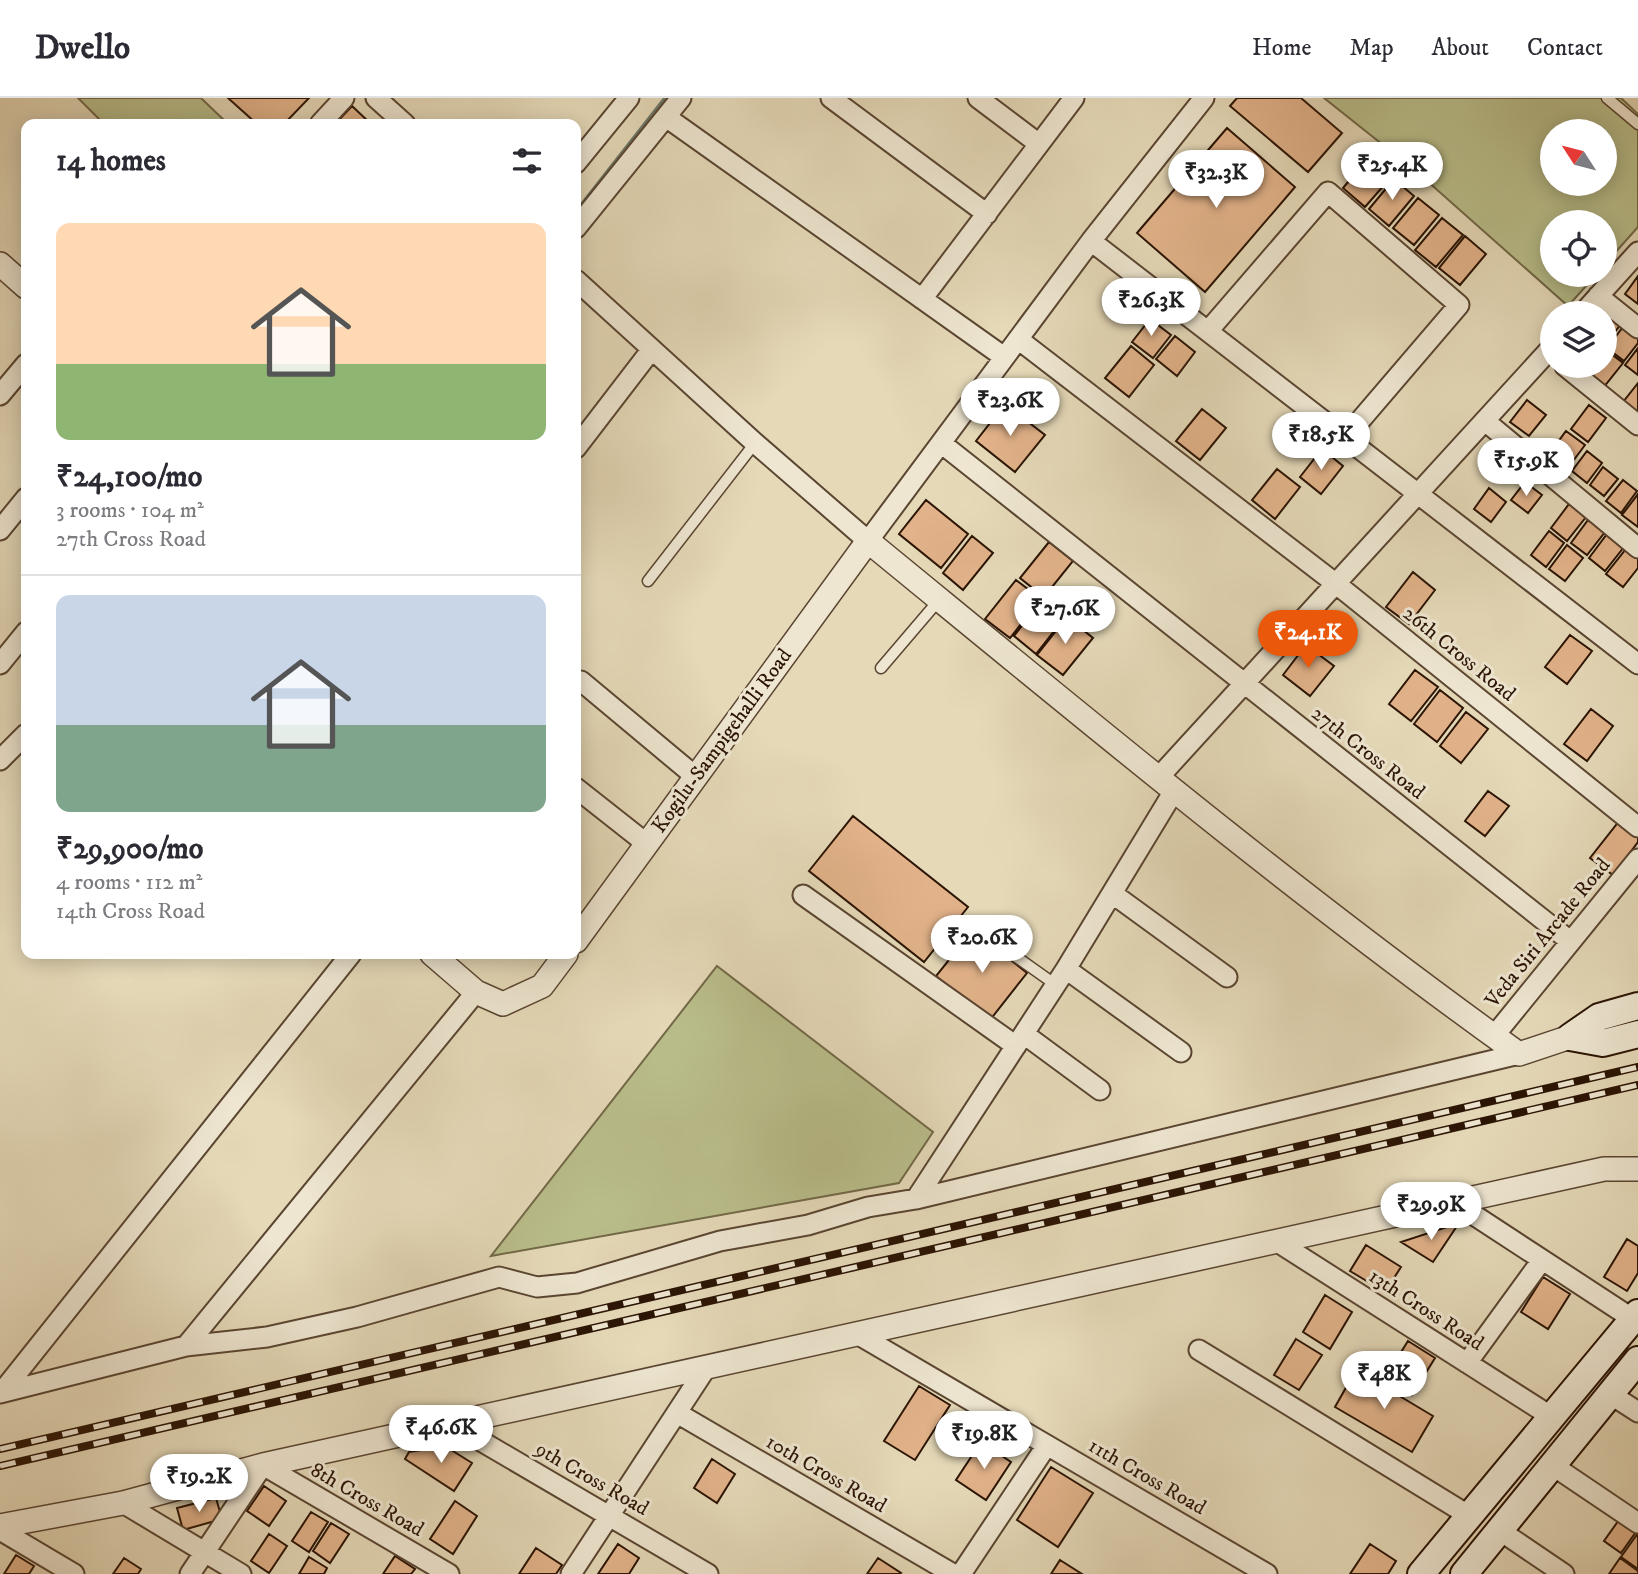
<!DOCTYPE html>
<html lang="en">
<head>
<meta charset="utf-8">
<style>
	:root { --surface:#fff; --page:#f7f7f7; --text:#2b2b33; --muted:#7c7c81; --line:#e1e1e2; --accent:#ea580c }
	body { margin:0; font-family:"IM FELL DW Pica",serif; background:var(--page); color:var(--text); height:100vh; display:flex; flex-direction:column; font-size:26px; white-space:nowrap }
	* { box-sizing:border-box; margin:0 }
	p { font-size:23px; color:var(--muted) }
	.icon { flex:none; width:38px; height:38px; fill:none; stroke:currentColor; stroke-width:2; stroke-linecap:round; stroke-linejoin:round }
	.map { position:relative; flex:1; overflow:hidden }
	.details { position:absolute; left:21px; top:21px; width:560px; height:840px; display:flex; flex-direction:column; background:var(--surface); border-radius:14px; box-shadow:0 4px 18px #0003 }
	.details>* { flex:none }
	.needle { width:46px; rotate:306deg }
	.buttons { position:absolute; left:1540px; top:21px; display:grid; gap:14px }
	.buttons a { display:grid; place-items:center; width:77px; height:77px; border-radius:50%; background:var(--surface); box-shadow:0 4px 18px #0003; font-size:35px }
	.price { position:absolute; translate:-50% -60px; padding:0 16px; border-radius:24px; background:#fff; color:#222; font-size:23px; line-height:46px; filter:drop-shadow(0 2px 4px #0008) }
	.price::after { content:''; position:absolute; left:50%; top:42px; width:21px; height:16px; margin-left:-10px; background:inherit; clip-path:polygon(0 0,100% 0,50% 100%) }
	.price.current { background:var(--accent); color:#fff }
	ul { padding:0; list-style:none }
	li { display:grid; align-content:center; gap:14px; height:371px; padding:0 35px }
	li+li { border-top:2px solid var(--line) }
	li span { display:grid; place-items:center; height:217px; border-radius:14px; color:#555 }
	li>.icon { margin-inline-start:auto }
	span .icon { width:126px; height:126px; fill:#fffc; stroke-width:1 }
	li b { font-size:30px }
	h2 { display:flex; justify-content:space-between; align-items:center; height:84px; padding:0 35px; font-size:30px }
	header { display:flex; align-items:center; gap:42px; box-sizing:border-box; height:98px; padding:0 35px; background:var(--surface); border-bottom:2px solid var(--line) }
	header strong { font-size:33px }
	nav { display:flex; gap:38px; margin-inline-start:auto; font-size:24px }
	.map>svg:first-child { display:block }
</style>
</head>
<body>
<header>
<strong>Dwello</strong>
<nav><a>Home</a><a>Map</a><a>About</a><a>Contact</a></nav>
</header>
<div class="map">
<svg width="1638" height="1476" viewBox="0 0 1638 1476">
	<rect width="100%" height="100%" fill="#e5d9b8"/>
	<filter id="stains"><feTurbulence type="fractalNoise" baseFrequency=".00286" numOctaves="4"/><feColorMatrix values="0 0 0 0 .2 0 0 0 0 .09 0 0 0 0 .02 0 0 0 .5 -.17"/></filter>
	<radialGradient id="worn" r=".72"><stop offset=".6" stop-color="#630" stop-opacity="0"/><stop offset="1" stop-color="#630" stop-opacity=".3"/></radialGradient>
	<path fill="#b9be8b" stroke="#726948" stroke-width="2" fill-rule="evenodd" d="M78,0H201L228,26H104Z
		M1324,0H1621L1638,16V129L1605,166V124H1552V177H1596L1568,208L1417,74ZM1552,33H1605V86H1552Z
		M717,868L933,1034L899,1085L491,1158Z"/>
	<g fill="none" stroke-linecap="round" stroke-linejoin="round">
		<path stroke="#6b786c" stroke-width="5" d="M576,110L582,107L666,0"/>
	</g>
	<path fill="#e2b38a" stroke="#2b1404" stroke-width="2" d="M228,0H309L284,26H257Z
		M1237,0H1301L1342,35L1308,74L1230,8Z
		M352,8L371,26H335Z
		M1227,30L1295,89L1205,194L1137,135Z
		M1369,59L1392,78L1365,109L1343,90Z
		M1394,81L1414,98L1389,128L1369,111Z
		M1418,100L1439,117L1414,147L1393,130Z
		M1442,120L1463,137L1436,169L1415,152Z
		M1465,138L1486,156L1460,187L1439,170Z
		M1638,178V206L1625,196Z
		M1607,210L1624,222L1605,247V215H1603Z
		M1150,221L1171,237L1153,260L1132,244Z
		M1626,225L1638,235V245L1624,263L1607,250Z
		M1175,238L1195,254L1177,278L1156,261Z
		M1131,248L1154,267L1129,299L1105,280Z
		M1638,250V277L1625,267Z
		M1606,252L1623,265L1603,290L1587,277L1594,268H1605Z
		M1638,285V316L1623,304Z
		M1527,302L1546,317L1529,338L1510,324Z
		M1005,306L1045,337L1015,374L976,343Z
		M1589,307L1606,320L1588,344L1571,331Z
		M1202,311L1226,330L1200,362L1176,343Z
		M1566,333L1585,347L1567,371L1549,356Z
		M1322,351L1343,368L1321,396L1300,379Z
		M1587,353L1602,365L1587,385L1572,373Z
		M1603,369L1618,381L1604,398L1590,387Z
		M1277,371L1300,389L1275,421L1252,402Z
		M1623,382L1637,393L1621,415L1606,403Z
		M1525,384L1542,397L1528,415L1511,402Z
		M1489,390L1506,404L1491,424L1474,411Z
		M1638,396V429L1622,417Z
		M926,402L968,436L941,470L899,436Z
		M1569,406L1586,419L1567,443L1551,430Z
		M1588,422L1605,434L1587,457L1571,445Z
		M1549,433L1564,445L1546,469L1531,457Z
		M1607,436L1624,449L1605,473L1589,460Z
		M972,438L993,455L963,492L943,475Z
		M1049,444L1073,463L1044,499L1020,480Z
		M1567,447L1583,460L1565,483L1549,471Z
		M1626,451L1638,460V470L1623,489L1606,476Z
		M1413,474L1435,492L1409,526L1386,509Z
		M1016,482L1041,501L1010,540L985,521Z
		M1043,501L1065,519L1036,556L1014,538Z
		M1067,519L1093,540L1063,577L1037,557Z
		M1570,537L1592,553L1567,586L1545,569Z
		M1306,547L1334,568L1310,598L1283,577Z
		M1415,572L1438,589L1411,623L1389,606Z
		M1440,592L1463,610L1437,644L1414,626Z
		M1591,611L1613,628L1587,663L1564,646Z
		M1466,614L1488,631L1461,665L1440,648Z
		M1488,693L1509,708L1485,738L1465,723Z
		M853,718L968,809L924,864L809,773Z
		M1620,722L1638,736V744L1613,777L1590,760Z
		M973,832L1027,875L990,922L936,878Z
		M1459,1125L1433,1164L1401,1144Z
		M1627,1141L1638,1148V1175L1627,1193L1604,1179Z
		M1366,1147L1401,1169L1385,1194L1350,1173Z
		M1543,1179L1570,1196L1548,1231L1521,1214Z
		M1325,1197L1352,1214L1330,1251L1303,1234Z
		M1296,1241L1322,1257L1299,1292L1274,1277Z
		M1408,1243L1435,1260L1412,1297L1385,1280Z
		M1356,1272L1433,1318L1412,1354L1335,1309Z
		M919,1288L950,1307L915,1362L884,1343Z
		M981,1344L1011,1364L986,1402L956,1382Z
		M445,1348L472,1365L454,1393L405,1361L409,1354Z
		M712,1361L735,1376L717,1405L694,1390Z
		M1051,1369L1093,1395L1058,1449L1017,1422Z
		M264,1388L286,1403L269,1428L247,1413Z
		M216,1400L222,1421L183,1432L177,1410Z
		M455,1403L477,1418L453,1456L430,1441Z
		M311,1414L328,1424L309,1454L292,1443Z
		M1621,1419L1638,1431L1621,1455L1604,1443Z
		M331,1425L349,1436L330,1465L313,1453Z
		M1638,1435V1471L1621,1459Z
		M269,1436L287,1448L269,1475L251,1463Z
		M618,1446L639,1460L629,1476H598Z
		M1370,1446L1396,1463L1388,1476H1350Z
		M536,1450L562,1467L556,1476H519Z
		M16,1457L34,1468L29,1476H4Z
		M395,1458L415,1471L411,1476H383Z
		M309,1459L327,1470L324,1476H299Z
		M124,1460L141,1471L138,1476H113Z
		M878,1460L901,1475L900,1476H867Z
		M1620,1460L1638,1473V1476H1609Z
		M1060,1462L1082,1476H1051Z"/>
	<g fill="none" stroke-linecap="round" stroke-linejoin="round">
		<defs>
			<path id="service" d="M1607,0L1638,26
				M648,483L755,345
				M881,570L939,502
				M977,831L1056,887"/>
			<path id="minor" d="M376,0L405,26
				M831,0L987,116
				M978,0L1039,46
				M666,19L1004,259
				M320,26L344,0
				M576,65L629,0
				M576,130L681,0
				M1091,143L1638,566
				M576,182L755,345L868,443L1091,143L1204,0
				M1598,198L1638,230
				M922,201L1074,0
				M1583,215L1638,154
				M1208,233L1328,94L1459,207L1346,339
				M1018,241L1335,485L1638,729
				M1565,268L1638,327
				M0,297L26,266
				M1485,323L1638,450
				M941,345L1570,843
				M576,350L652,251
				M0,432L26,400
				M0,566L26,534
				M581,583L696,679
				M0,662L26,636
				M1158,680L1552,249
				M576,690L647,746
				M1174,693L1066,871L916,1101L1519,956
				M1113,796L1227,879
				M803,797L1016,948
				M1066,871L1181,954
				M1024,936L1100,992
				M1494,938L1638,761
				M1454,1104L1633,1221
				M1276,1143L1552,1319
				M859,1237L1267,1476
				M186,1248L267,1239L357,1219L499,1179L537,1189L577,1185L720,1143L808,1127L868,1109L916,1101
				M1199,1252L1468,1417
				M1467,1265L1542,1162
				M2,1294L351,856
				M0,1295L186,1248L476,894
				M1610,1296L1638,1314
				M677,1315L953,1476
				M452,1326L708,1476
				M1552,1367L1638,1425
				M123,1405L241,1476
				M0,1432L74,1476
				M1499,1432L1564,1476
				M190,1476L263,1367L449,1476
				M571,1476L706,1270
				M961,1476L1047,1347"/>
			<path id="tertiary" d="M0,166L26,189
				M576,843L868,443C1082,618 1294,795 1519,956L1570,939
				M432,856L476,894L503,906L542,888L566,856
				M0,1428L123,1405L263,1367L1604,1071H1638"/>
			<path id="secondary" d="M1570,939L1599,919L1638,908
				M1570,939L1603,945L1638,936
				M1421,1476L1638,1215
				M1464,1476L1638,1262"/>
		</defs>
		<use href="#service" stroke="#5a4531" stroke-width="13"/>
		<use href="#minor" stroke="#5a4531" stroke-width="23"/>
		<use href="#tertiary" stroke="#5a4531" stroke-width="26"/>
		<use href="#secondary" stroke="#2b1404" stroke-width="30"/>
		<use href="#service" stroke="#eee6d1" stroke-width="10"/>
		<use href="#minor" stroke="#eee6d1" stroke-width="19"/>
		<use href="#tertiary" stroke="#eee6d1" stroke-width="23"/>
		<use href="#secondary" stroke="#eee6d1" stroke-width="26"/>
		<defs>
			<path id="rail" d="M0,1351L1638,969
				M0,1368L1638,987"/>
		</defs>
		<use href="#rail" stroke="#2b1404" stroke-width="8"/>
		<use href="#rail" stroke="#eee6d1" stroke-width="5" stroke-dasharray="16" stroke-linecap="butt"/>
	</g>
	<g text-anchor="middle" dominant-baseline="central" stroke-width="6" stroke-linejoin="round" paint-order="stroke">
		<g font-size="21" fill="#2b1404" stroke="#eee6d1">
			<text transform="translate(1459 556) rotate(39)">26th Cross Road</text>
			<text transform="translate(722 643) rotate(-54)">Kogilu-Sampigehalli Road</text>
			<text transform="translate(1368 655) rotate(38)">27th Cross Road</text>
			<text transform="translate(1548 835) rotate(-51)">Veda Siri Arcade Road</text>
			<text transform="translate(1426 1212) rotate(33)">13th Cross Road</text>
			<text transform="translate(826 1376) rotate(30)">10th Cross Road</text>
			<text transform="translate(1147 1379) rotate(30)">11th Cross Road</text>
			<text transform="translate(592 1381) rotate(30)">9th Cross Road</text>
			<text transform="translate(367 1402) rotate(30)">8th Cross Road</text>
		</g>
	</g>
	<rect width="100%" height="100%" filter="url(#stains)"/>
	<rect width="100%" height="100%" fill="url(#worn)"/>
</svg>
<div class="buttons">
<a><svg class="needle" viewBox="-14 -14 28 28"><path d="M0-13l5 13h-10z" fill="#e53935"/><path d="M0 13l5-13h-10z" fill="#7c7c81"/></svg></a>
<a><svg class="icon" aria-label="locate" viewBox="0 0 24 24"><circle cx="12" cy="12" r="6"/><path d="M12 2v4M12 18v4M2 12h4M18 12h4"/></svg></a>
<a><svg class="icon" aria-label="layers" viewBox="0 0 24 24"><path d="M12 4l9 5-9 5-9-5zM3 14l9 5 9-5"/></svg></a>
</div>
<b class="price" style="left:1392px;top:104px">₹25.4K</b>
<b class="price" style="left:1216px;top:112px">₹32.3K</b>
<b class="price" style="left:1151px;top:240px">₹26.3K</b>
<b class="price" style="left:1010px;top:340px">₹23.6K</b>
<b class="price" style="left:1321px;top:374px">₹18.5K</b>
<b class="price" style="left:1526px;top:400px">₹15.9K</b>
<b class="price" style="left:1065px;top:548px">₹27.6K</b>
<b class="price current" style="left:1308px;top:572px">₹24.1K</b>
<b class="price" style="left:982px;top:877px">₹20.6K</b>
<b class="price" style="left:1431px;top:1144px">₹29.9K</b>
<b class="price" style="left:1384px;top:1313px">₹48K</b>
<b class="price" style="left:441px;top:1367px">₹46.6K</b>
<b class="price" style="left:984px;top:1373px">₹19.8K</b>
<b class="price" style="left:199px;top:1416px">₹19.2K</b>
<section class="details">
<h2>14 homes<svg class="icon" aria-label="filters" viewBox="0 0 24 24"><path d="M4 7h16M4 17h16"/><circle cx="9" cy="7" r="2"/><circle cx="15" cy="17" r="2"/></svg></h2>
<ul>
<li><span style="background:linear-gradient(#ffd9b3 65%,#8fb573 0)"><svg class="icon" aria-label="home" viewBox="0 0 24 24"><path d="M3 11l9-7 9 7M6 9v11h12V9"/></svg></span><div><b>₹24,100/mo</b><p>3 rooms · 104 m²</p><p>27th Cross Road</p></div></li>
<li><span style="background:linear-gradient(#c9d6e8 60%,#7fa58c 0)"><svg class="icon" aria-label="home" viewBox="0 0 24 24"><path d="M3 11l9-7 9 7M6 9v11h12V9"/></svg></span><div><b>₹29,900/mo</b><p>4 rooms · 112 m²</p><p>14th Cross Road</p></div></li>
</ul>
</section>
</div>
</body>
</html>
